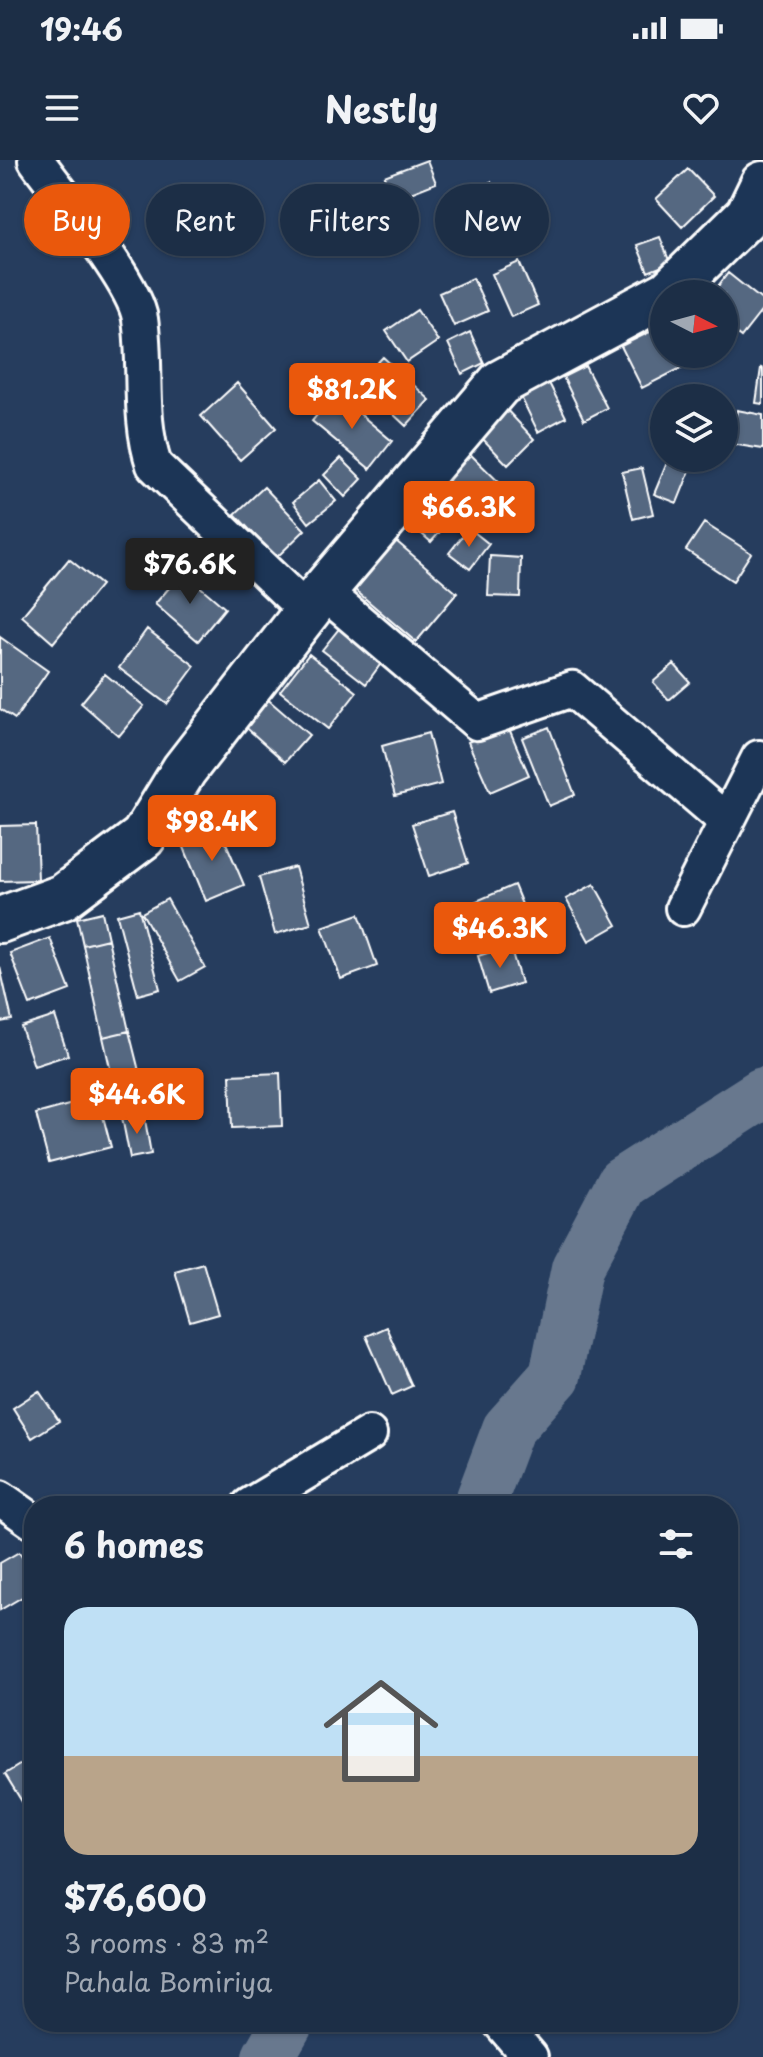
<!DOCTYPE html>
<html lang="en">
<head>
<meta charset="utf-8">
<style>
	:root { --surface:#1c2e46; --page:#293a51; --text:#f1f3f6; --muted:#a0a8b3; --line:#3a4a5f; --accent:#ea580c }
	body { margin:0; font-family:"Playpen Sans",sans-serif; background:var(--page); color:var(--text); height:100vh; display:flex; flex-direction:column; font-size:30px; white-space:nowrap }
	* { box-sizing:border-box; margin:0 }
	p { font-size:26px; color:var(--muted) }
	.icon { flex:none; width:44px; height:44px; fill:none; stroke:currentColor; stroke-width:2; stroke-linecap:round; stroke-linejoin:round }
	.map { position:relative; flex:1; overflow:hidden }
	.sheet { position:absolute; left:24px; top:1336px; width:714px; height:536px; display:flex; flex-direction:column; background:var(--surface); border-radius:32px; box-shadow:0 2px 6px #0004,0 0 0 2px var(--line) }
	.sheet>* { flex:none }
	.banner { position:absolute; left:24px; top:24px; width:716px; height:72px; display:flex; gap:16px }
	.needle { width:52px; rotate:96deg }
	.buttons { position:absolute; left:650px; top:120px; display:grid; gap:16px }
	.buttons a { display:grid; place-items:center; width:88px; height:88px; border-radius:50%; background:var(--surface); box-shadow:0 2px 6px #0004,0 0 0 2px var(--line); font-size:40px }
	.price { position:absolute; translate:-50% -68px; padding:0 18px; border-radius:8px; background:var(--accent); color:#fff; font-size:26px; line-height:52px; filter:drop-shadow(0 2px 4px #0008) }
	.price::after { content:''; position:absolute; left:50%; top:48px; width:24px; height:18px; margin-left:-12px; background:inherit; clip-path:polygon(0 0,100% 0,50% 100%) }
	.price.current { background:#222; color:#fff }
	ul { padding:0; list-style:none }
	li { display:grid; align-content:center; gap:16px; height:424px; padding:0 40px }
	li+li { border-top:2px solid var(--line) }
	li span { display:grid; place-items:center; height:248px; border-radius:24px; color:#555 }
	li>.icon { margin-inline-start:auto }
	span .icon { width:144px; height:144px; fill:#fffc; stroke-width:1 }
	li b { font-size:34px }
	h2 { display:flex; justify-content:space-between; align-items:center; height:96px; padding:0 40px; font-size:34px }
	.pill { padding:0 28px; border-radius:36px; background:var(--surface); box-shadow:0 2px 6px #0004,0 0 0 2px var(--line); font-size:28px; line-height:72px }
	.pill.current { background:var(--accent); color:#fff }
	.status { display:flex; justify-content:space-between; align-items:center; height:56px; padding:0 40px; background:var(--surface); direction:ltr }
	.status svg { height:22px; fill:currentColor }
	header { display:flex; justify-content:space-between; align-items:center; height:104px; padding:0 40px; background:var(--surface); font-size:36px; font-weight:700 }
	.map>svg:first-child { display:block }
</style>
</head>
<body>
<div class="status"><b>19:46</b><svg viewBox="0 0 49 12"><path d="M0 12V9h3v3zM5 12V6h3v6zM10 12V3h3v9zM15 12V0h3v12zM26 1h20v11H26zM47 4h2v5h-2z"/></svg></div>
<header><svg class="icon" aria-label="menu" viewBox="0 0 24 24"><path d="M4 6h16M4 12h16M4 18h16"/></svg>Nestly<svg class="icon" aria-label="heart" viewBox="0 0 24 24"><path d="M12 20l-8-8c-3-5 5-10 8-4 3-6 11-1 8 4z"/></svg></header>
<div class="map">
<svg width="763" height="1897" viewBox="0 0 763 1897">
	<rect width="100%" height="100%" fill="#263d5e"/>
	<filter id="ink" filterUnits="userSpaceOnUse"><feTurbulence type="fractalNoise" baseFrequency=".0125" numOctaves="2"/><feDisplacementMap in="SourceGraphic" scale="16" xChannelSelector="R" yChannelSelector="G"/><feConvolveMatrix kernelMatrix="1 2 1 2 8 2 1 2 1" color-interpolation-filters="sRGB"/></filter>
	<g filter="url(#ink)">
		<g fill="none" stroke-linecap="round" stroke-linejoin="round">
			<path stroke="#67788e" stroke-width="52" d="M479,1346L508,1269L555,1216L577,1108L622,1023L763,933
				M268,1897L288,1862"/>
		</g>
		<path fill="#556781" stroke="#fff" stroke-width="2" d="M427,0L436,23L393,40L384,16Z
			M688,9L714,36L682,67L656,39Z
			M491,22L509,71L480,82L462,33Z
			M660,77L670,103L648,112L637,85Z
			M519,102L538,145L511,157L492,114Z
			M728,113L763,141V149L741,177L724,164V134H712Z
			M473,118L488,151L454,166L439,133Z
			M417,150L438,181L407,202L386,171Z
			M664,165V194H684L689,204L642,228L621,186Z
			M470,172L484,203L462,214L448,183Z
			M383,197L430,240L406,266L359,222Z
			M585,206L607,248L584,260L563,217Z
			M761,208L763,209V244L756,243Z
			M547,219L566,257L538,272L519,233Z
			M237,223L276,268L240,300L201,256Z
			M335,233L392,281L370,309L312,261Z
			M504,247L534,279L508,305L478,274Z
			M737,250L763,255V289L731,284Z
			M465,289L511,334L488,358L441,314Z
			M341,298L362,319L345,337L324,315Z
			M669,298H695L677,343L654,334Z
			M642,308L653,354L633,359L622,312Z
			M319,320L336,341L309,363L293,342Z
			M264,327L305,370L276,398L235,354Z
			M434,328L459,350L431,382L406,360Z
			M704,363L751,393L733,421L686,390Z
			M469,368L489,384L470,409L449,393Z
			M396,381L457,433L416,482L355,430Z
			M490,396L521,398L520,437L488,436Z
			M69,399L101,425L53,483L22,456Z
			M183,412L225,448L198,481L155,444Z
			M342,465L385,498L366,524L322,490Z
			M147,469L195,506L167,544L119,508Z
			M0,477L48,511L15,559L0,549Z
			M309,494L357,532L328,569L280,531Z
			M674,504L690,522L669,540L653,522Z
			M105,514L144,546L119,576L81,543Z
			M264,536L309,575L285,602L241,563Z
			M507,564L529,615L490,632L468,582Z
			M549,567L575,635L549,646L522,578Z
			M428,573L441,624L395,636L382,586Z
			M452,652L468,703L429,716L412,664Z
			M218,664L244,725L206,741L181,680Z
			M36,665L38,720L0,721V666Z
			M295,707L311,764L275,774L259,717Z
			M594,724L617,765L589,781L566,739Z
			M514,725L530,764L470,790L453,751Z
			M167,739L205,807L180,821L142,753Z
			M139,749L160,829L138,835L117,755Z
			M102,752L108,779L83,785L77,758Z
			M359,754L377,806L341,819L322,767Z
			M50,778L70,830L30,845L10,793Z
			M108,779L129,871L103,877L83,785Z
			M510,786L521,823L489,833L478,796Z
			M0,807L12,860L0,862Z
			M55,856L68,895L34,906L21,867Z
			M129,871L140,915L113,921L103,877Z
			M280,913L282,966L232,968L230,915Z
			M98,937L111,987L49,1003L36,954Z
			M144,954L151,994L130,998L122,957Z
			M203,1103L218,1154L190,1162L175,1111Z
			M386,1167L412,1226L392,1235L366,1176Z
			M39,1231L59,1261L32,1278L13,1248Z
			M19,1392L34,1417V1430L0,1450V1403Z
			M34,1596V1643L26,1648L5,1614Z"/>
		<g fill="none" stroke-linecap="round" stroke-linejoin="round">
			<defs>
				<path id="street" d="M36,0C60,34 135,122 140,159C147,208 138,257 154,305L291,436L310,448
					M323,431L477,562L572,529L725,660
					M683,748L759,598
					M0,1338L34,1362
					M249,1346L369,1274
					M500,1862L530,1897"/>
				<path id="primary" d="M667,134L748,55L763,24
					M0,760L63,737L143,677L184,610L323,431L500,223L664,135"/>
			</defs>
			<use href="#street" stroke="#fff" stroke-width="40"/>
			<use href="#primary" stroke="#fff" stroke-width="50"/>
			<use href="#street" stroke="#1d3557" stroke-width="34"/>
			<use href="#primary" stroke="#1d3557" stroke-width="44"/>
		</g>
	</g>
</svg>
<div class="buttons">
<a><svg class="needle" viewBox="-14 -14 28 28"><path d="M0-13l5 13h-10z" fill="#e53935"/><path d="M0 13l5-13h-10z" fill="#a0a8b3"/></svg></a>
<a><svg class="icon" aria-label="layers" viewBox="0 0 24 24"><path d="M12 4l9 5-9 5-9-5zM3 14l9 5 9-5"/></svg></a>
</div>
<b class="price" style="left:352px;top:271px">$81.2K</b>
<b class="price" style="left:469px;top:389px">$66.3K</b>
<b class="price current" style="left:190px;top:446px">$76.6K</b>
<b class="price" style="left:212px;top:703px">$98.4K</b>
<b class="price" style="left:500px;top:810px">$46.3K</b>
<b class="price" style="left:137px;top:976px">$44.6K</b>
<div class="banner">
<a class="pill current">Buy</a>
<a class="pill">Rent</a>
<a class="pill">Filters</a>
<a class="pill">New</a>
</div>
<section class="sheet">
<h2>6 homes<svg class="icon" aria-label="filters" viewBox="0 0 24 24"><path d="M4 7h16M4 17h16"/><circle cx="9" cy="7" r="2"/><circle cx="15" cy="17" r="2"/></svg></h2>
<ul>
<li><span style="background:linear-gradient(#bfe0f5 60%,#b9a48a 0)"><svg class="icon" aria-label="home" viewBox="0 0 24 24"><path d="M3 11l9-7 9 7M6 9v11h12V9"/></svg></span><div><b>$76,600</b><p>3 rooms · 83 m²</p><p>Pahala Bomiriya</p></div></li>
</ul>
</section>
</div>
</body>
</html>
